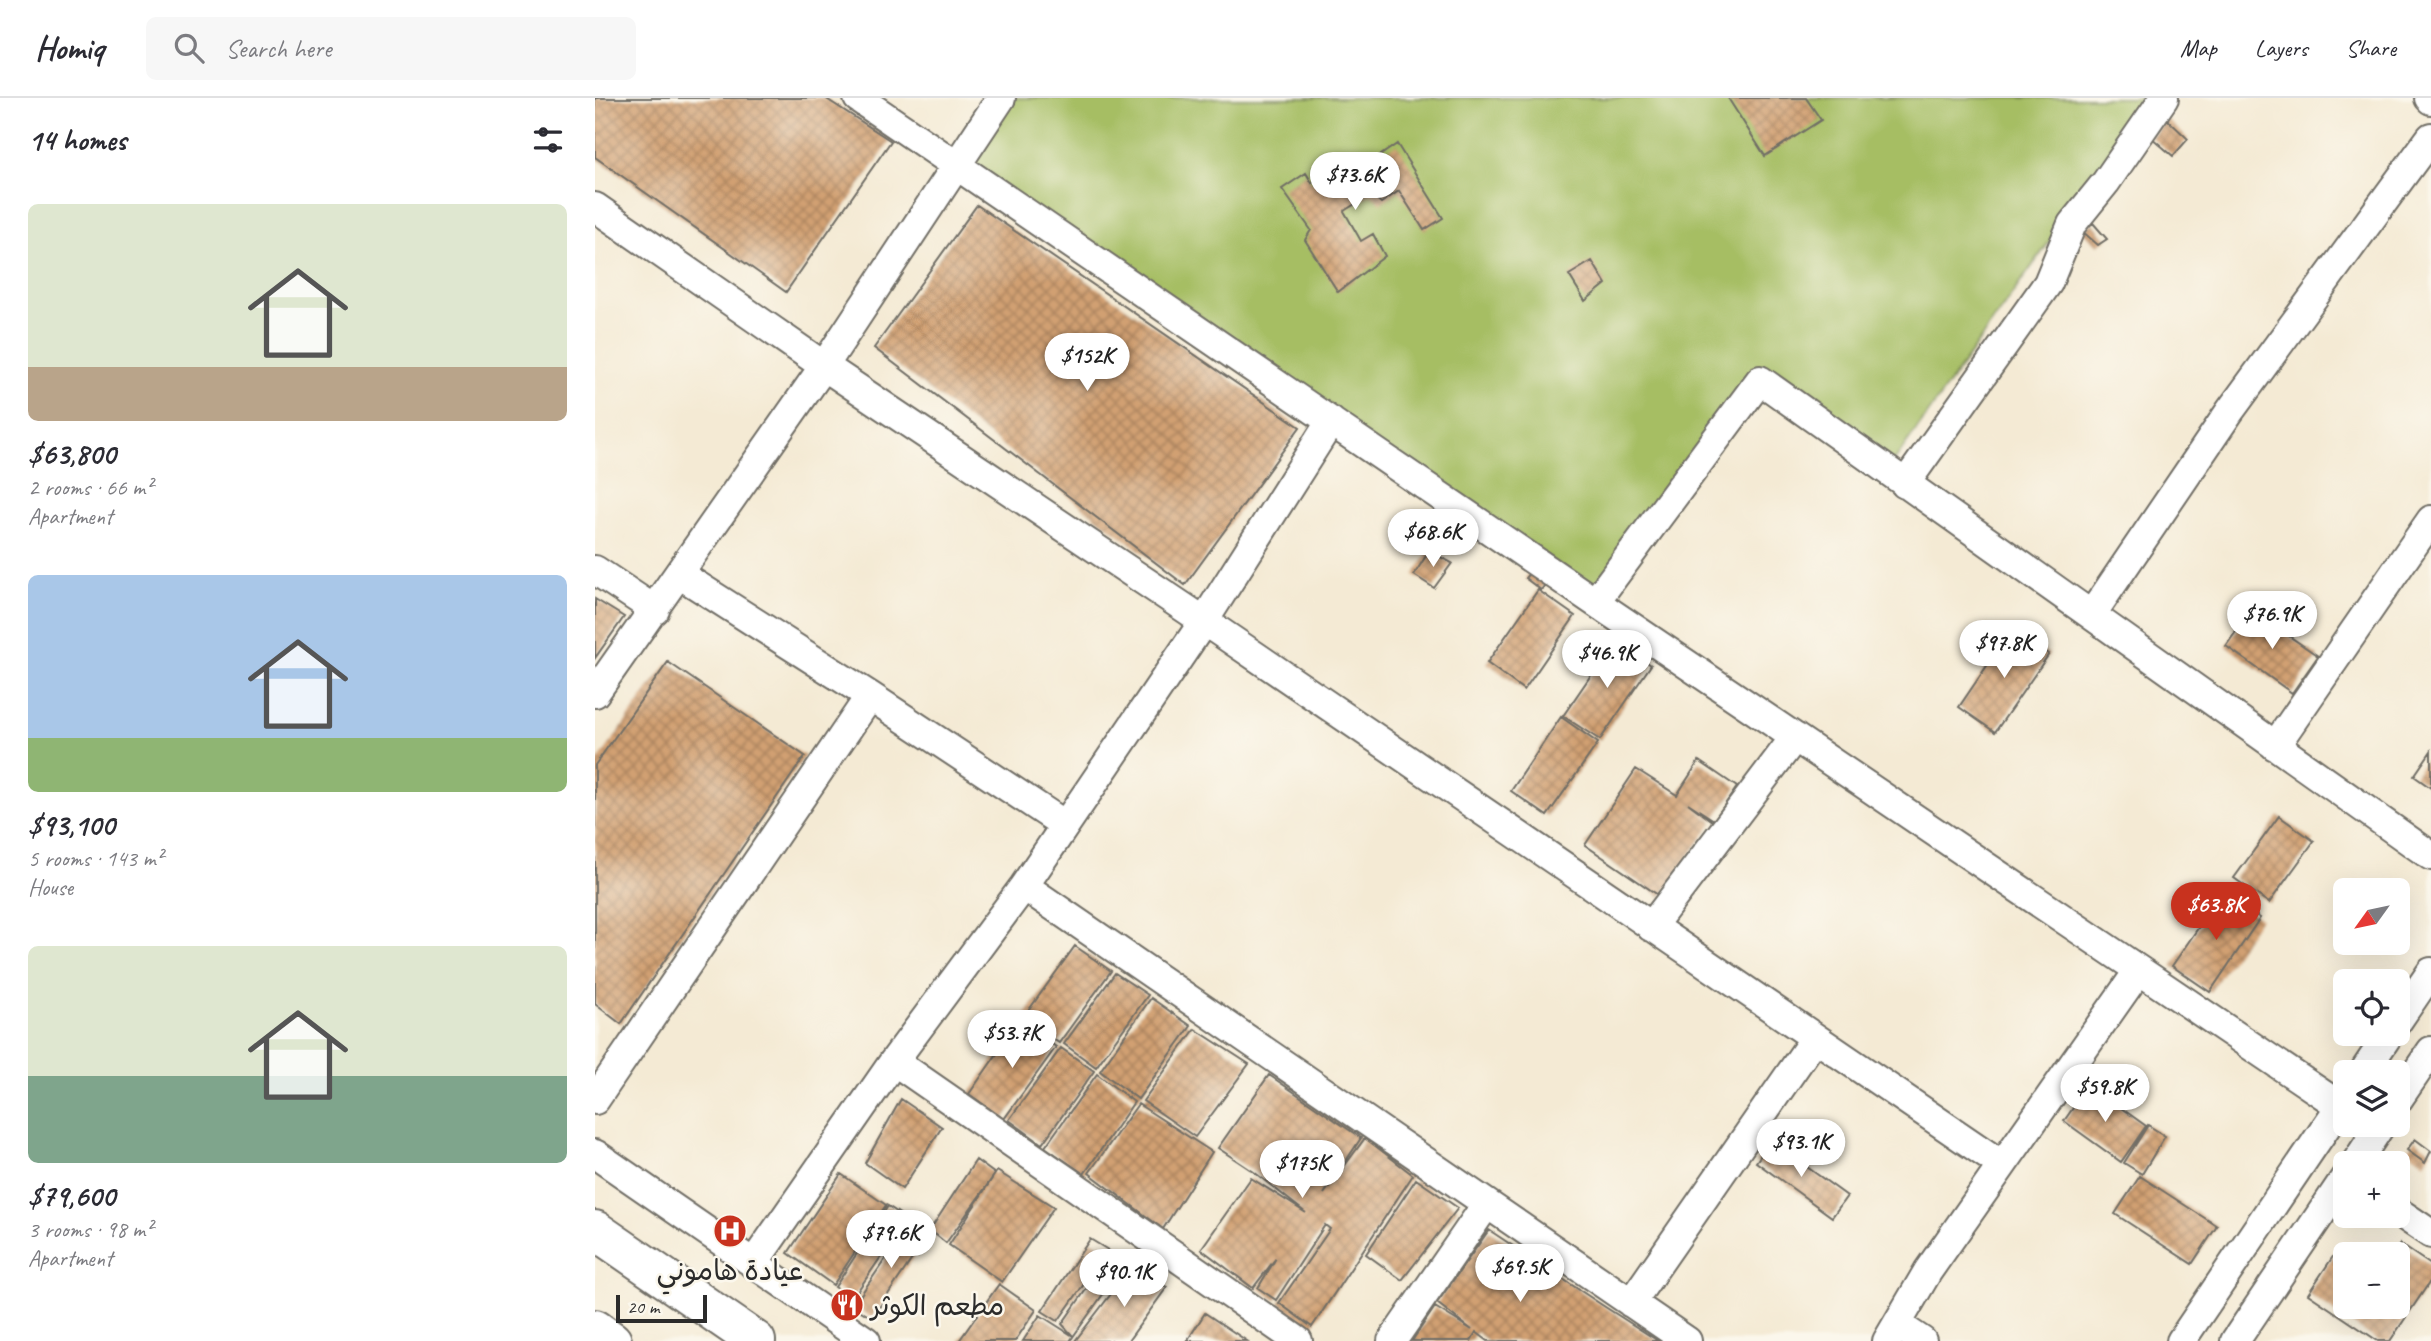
<!DOCTYPE html>
<html lang="en">
<head>
<meta charset="utf-8">
<style>
	:root { --surface:#fff; --page:#f7f7f7; --text:#2b2b33; --muted:#7c7c81; --line:#e1e1e2; --accent:#c8321e }
	body { margin:0; font-family:Caveat,"Playpen Sans Arabic",sans-serif; background:var(--page); color:var(--text); height:100vh; display:flex; flex-direction:column; font-size:26px; white-space:nowrap }
	* { box-sizing:border-box; margin:0 }
	p { font-size:23px; color:var(--muted) }
	.icon { flex:none; width:38px; height:38px; fill:none; stroke:currentColor; stroke-width:2; stroke-linecap:round; stroke-linejoin:round }
	.map { position:relative; flex:1; overflow:hidden }
	.side { display:flex; flex-direction:column; background:var(--surface); width:595px }
	.side>* { flex:none }
	.needle { width:46px; rotate:237deg }
	.buttons { position:absolute; left:1738px; top:780px; display:grid; gap:14px }
	.buttons a { display:grid; place-items:center; width:77px; height:77px; border-radius:10px; background:var(--surface); box-shadow:0 7px 28px #0002; font-size:35px }
	.scale { position:absolute; left:21px; bottom:18px; width:91px; box-sizing:border-box; padding-left:7px; border:4px solid #2b2b2b; border-top:0; font-size:19px; line-height:24px; white-space:nowrap; color:#2b2b2b; -webkit-text-stroke:5px #fbf7ec; paint-order:stroke }
	.price { position:absolute; translate:-50% -60px; padding:0 16px; border-radius:24px; background:#fff; color:#222; font-size:23px; line-height:46px; filter:drop-shadow(0 2px 4px #0008) }
	.price::after { content:''; position:absolute; left:50%; top:42px; width:21px; height:16px; margin-left:-10px; background:inherit; clip-path:polygon(0 0,100% 0,50% 100%) }
	.price.active { background:var(--accent); color:#fff }
	ul { padding:0; list-style:none }
	li { display:grid; align-content:center; gap:14px; height:371px; padding:0 28px }
	li span { display:grid; place-items:center; height:217px; border-radius:10px; color:#555 }
	li>.icon { margin-inline-start:auto }
	span .icon { width:126px; height:126px; fill:#fffc; stroke-width:1 }
	li b { font-size:30px }
	h2 { display:flex; justify-content:space-between; align-items:center; height:84px; padding:0 28px; font-size:30px }
	header { display:flex; align-items:center; gap:42px; box-sizing:border-box; height:98px; padding:0 35px; background:var(--surface); border-bottom:2px solid var(--line) }
	header strong { font-size:33px }
	nav { display:flex; gap:38px; margin-inline-start:auto; font-size:24px }
	.search { width:490px; height:63px; background:var(--page); display:flex; align-items:center; gap:18px; box-sizing:border-box; padding:0 24px; border-radius:10px; color:var(--muted); font-size:26px }
	main { display:flex; flex:1; min-height:0 }
	.map>svg:first-child { display:block }
</style>
</head>
<body>
<header>
<strong>Homiq</strong>
<div class="search"><svg class="icon" aria-label="search" viewBox="0 0 24 24"><circle cx="10" cy="10" r="6"/><path d="M15 15l6 6"/></svg>Search here</div>
<nav><a>Map</a><a>Layers</a><a>Share</a></nav>
</header>
<main>
<section class="side">
<h2>14 homes<svg class="icon" aria-label="filters" viewBox="0 0 24 24"><path d="M4 7h16M4 17h16"/><circle cx="9" cy="7" r="2"/><circle cx="15" cy="17" r="2"/></svg></h2>
<ul>
<li><span style="background:linear-gradient(#dfe7d0 75%,#b9a48a 0)"><svg class="icon" aria-label="home" viewBox="0 0 24 24"><path d="M3 11l9-7 9 7M6 9v11h12V9"/></svg></span><div><b>$63,800</b><p>2 rooms · 66 m²</p><p>Apartment</p></div></li>
<li><span style="background:linear-gradient(#a9c7e8 75%,#8fb573 0)"><svg class="icon" aria-label="home" viewBox="0 0 24 24"><path d="M3 11l9-7 9 7M6 9v11h12V9"/></svg></span><div><b>$93,100</b><p>5 rooms · 143 m²</p><p>House</p></div></li>
<li><span style="background:linear-gradient(#dfe7d0 60%,#7fa58c 0)"><svg class="icon" aria-label="home" viewBox="0 0 24 24"><path d="M3 11l9-7 9 7M6 9v11h12V9"/></svg></span><div><b>$79,600</b><p>3 rooms · 98 m²</p><p>Apartment</p></div></li>
</ul>
</section>
<div class="map">
<svg width="1836" height="1243" viewBox="0 0 1836 1243">
	<defs>
		<pattern id="building-cross-hatch" width="8" height="8" patternUnits="userSpaceOnUse" patternTransform="scale(1.75)"><rect width="8" height="8" fill="#d1a072"/><path d="M0 0l8 8M0 8l8-8" fill="none" stroke="#aa835e"/></pattern>
	</defs>
	<rect width="100%" height="100%" fill="#fbf7ec"/>
	<filter id="ink" filterUnits="userSpaceOnUse"><feTurbulence type="fractalNoise" baseFrequency=".0143" numOctaves="2"/><feDisplacementMap in="SourceGraphic" scale="14" xChannelSelector="R" yChannelSelector="G"/><feConvolveMatrix kernelMatrix="1 2 1 2 8 2 1 2 1" color-interpolation-filters="sRGB"/></filter>
	<filter id="wash" filterUnits="userSpaceOnUse"><feTurbulence type="fractalNoise" baseFrequency=".00686" numOctaves="4" result="noise"/><feDisplacementMap in="SourceGraphic" scale="28" xChannelSelector="R" yChannelSelector="G"/><feGaussianBlur stdDeviation="1.57" result="paint"/><feColorMatrix in="noise" values="0 0 0 0 0 0 0 0 0 0 0 0 0 0 0 0 0 1.4 0 .05"/><feComposite in="paint" operator="in"/></filter>
	<g filter="url(#wash)">
		<rect width="100%" height="100%" fill="#f4ead4"/>
		<path fill="#a6be63" stroke="#687447" stroke-width="2" d="M406,0H1556L1293,372L1165,283L1000,504L364,67Z"/>
		<g id="blocks">
			<path fill="url(#building-cross-hatch)" d="M0,0H230L296,43L191,194L0,59Z
				M1133,0H1211L1226,22L1170,58Z
				M1572,21L1593,41L1578,58L1556,39Z
				M802,46L848,120L829,132L804,93L786,105L776,96L749,113L766,143L778,136L790,158L743,194L710,142L716,132L687,91L711,75L717,85L757,59L777,84L793,72L783,59Z
				M382,107L705,329L590,487L279,250Z
				M1498,125L1512,141L1503,147L1487,133Z
				M997,163L1011,186L990,203L974,177Z
				M834,453L857,465L839,490L819,477Z
				M936,473L952,484L946,492L930,480Z
				M943,492L980,518L929,592L892,565Z
				M0,501L29,519L0,560Z
				M1656,512L1723,558L1697,595L1631,548Z
				M1417,531L1454,556L1400,634L1364,609Z
				M1020,542L1056,567L1005,642L968,618Z
				M73,564L210,658L26,926L0,906V667Z
				M966,619L1003,645L952,718L916,693Z
				M1836,653V690L1819,678Z
				M1104,663L1142,689L1119,722L1093,705L1118,724L1066,799L990,747L1041,671L1082,697Z
				M1684,718L1719,743L1674,805L1639,780Z
				M1628,794L1665,820L1615,894L1577,868Z
				M480,848L516,873L464,945L428,920Z
				M520,875L553,897L501,969L469,946Z
				M556,900L596,928L543,1001L505,973Z
				M425,923L461,949L409,1021L374,996Z
				M600,931L654,966L600,1039L548,1003Z
				M466,950L499,973L447,1046L414,1022Z
				M502,976L539,1004L489,1076L450,1049Z
				M674,977L766,1040L729,1096L770,1040L818,1077L717,1229L684,1205L735,1131L730,1127L681,1202L663,1190L681,1160L658,1190L606,1151L656,1080L711,1115L659,1074L623,1050Z
				M1494,987L1551,1028L1526,1064L1469,1023Z
				M306,1001L347,1029L307,1091L270,1065Z
				M543,1006L617,1054L568,1131L494,1075Z
				M1553,1027L1570,1038L1547,1076L1529,1065Z
				M1820,1041L1836,1053L1830,1065L1812,1052Z
				M1176,1043L1252,1098L1237,1119L1161,1064Z
				M381,1062L400,1076L351,1145L335,1132Z
				M402,1073L459,1109L407,1184L354,1147Z
				M246,1076L291,1107L238,1187L193,1155Z
				M1545,1078L1622,1128L1597,1166L1520,1116Z
				M821,1081L863,1110L807,1182L771,1156Z
				M293,1108L312,1121L257,1201L240,1189Z
				M316,1124L334,1136L277,1220L258,1208Z
				M894,1132L1007,1207L1063,1243H893L881,1234L876,1243H817L840,1209L877,1232L842,1205Z
				M495,1141L513,1152L463,1223L447,1213Z
				M1805,1146L1836,1167V1182L1795,1243H1783L1713,1196L1739,1157L1750,1164V1209H1802V1157H1798Z
				M516,1156L530,1165L475,1243H428L445,1217L478,1238L467,1226Z
				M536,1170L572,1189L533,1243H480Z
				M404,1186L441,1212L420,1243H364Z
				M610,1215L652,1243H592Z"/>
		</g>
	</g>
	<g filter="url(#ink)">
		<use href="#blocks" fill-opacity="0" stroke="#716e66" stroke-width="2"/>
		<g fill="none" stroke-linecap="round" stroke-linejoin="round">
			<defs>
				<path id="minor" d="M263,0L1000,504L1745,1008
					M1834,0L1836,2
					M0,109L229,268L609,523L1407,1067
					M1310,386L1453,185L1477,126L1511,84L1569,0
					M0,472L60,512
					M84,476L275,598L470,727
					M1000,504L1165,282L1836,758
					M1497,516L1635,313L1836,39
					M0,595L229,268L406,0
					M1680,648L1836,422
					M429,788L1092,1243
					M1056,829L1200,639
					M1802,924L1836,874
					M299,963L703,1243
					M1768,975L1794,936
					M0,1002L275,598
					M1802,1003L1836,953
					M0,1056L271,1243
					M1760,1066L1786,1027
					M1802,1113L1836,1136
					M158,1166L299,963L429,788L609,523L736,323
					M1036,1205L1220,940
					M1303,1227L1327,1243
					M797,1243L891,1107
					M1292,1243L1333,1173L1544,872
					M1586,1243L1750,1001
					M1640,1243L1750,1080"/>
				<path id="primary" d="M0,1132L161,1243
					M0,1231L17,1243"/>
			</defs>
			<use href="#minor" stroke="#716e66" stroke-width="32"/>
			<use href="#primary" stroke="#716e66" stroke-width="42"/>
			<use href="#minor" stroke="#fff" stroke-width="28"/>
			<use href="#primary" stroke="#fff" stroke-width="38"/>
		</g>
	</g>
	<defs>
		<symbol id="hospital-disc" viewBox="-11 -11 22 22"><circle r="9.5" fill="#c8321e" stroke="#fbf7ec"/><path d="M-5-5h3v3.5h4V-5h3V5h-3V1.5h-4V5h-3Z" fill="#fff"/></symbol>
		<symbol id="restaurant-disc" viewBox="-11 -11 22 22"><circle r="9.5" fill="#c8321e" stroke="#fbf7ec"/><path d="M-5-6h1v4h1v-4h1v4h1v-4h1v5L-1.5 .5V6h-2V.5L-5-1ZM5-6V6H3V1.5H1.5Q1.5-4 5-6Z" fill="#fff"/></symbol>
	</defs>
	<g fill-rule="evenodd">
		<use href="#hospital-disc" x="116" y="1114" width="38" height="38"/>
		<use href="#restaurant-disc" x="233" y="1188" width="38" height="38"/>
	</g>
	<g text-anchor="middle" dominant-baseline="central" stroke-width="5" stroke-linejoin="round" paint-order="stroke">
		<g font-size="28" fill="#2b2b2b" stroke="#fbf7ec">
			<text x="135" y="1172">عيادة هاموني</text>
			<text x="276" y="1207" text-anchor="start">مطعم الكوثر</text>
		</g>
	</g>
</svg>
<div class="buttons">
<a><svg class="needle" viewBox="-14 -14 28 28"><path d="M0-13l5 13h-10z" fill="#e53935"/><path d="M0 13l5-13h-10z" fill="#7c7c81"/></svg></a>
<a><svg class="icon" aria-label="locate" viewBox="0 0 24 24"><circle cx="12" cy="12" r="6"/><path d="M12 2v4M12 18v4M2 12h4M18 12h4"/></svg></a>
<a><svg class="icon" aria-label="layers" viewBox="0 0 24 24"><path d="M12 4l9 5-9 5-9-5zM3 14l9 5 9-5"/></svg></a>
<a>+</a>
<a>−</a>
</div>
<div class="scale">20 m</div>
<b class="price" style="left:760px;top:114px">$73.6K</b>
<b class="price" style="left:492px;top:295px">$152K</b>
<b class="price" style="left:838px;top:471px">$68.6K</b>
<b class="price" style="left:1677px;top:553px">$76.9K</b>
<b class="price" style="left:1409px;top:582px">$97.8K</b>
<b class="price" style="left:1012px;top:592px">$46.9K</b>
<b class="price active" style="left:1621px;top:844px">$63.8K</b>
<b class="price" style="left:417px;top:972px">$53.7K</b>
<b class="price" style="left:1510px;top:1026px">$59.8K</b>
<b class="price" style="left:1206px;top:1081px">$93.1K</b>
<b class="price" style="left:707px;top:1102px">$175K</b>
<b class="price" style="left:296px;top:1172px">$79.6K</b>
<b class="price" style="left:925px;top:1206px">$69.5K</b>
<b class="price" style="left:529px;top:1211px">$90.1K</b>
</div>
</main>
</body>
</html>
